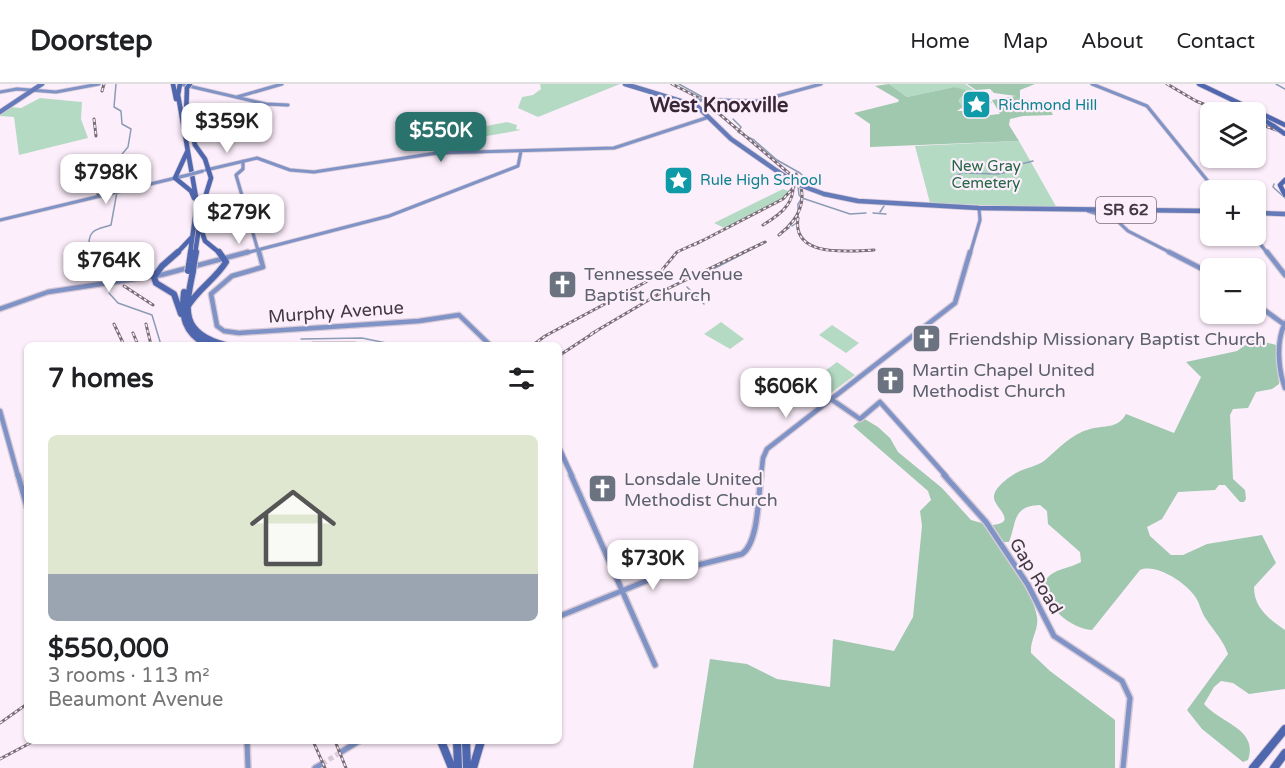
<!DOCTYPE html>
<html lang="en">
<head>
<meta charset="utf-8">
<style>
	:root { --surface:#fff; --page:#f6f6f6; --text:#202124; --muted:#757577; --line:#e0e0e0; --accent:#2a736d }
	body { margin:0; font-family:"Varela Round",sans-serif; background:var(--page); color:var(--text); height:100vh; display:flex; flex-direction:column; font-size:22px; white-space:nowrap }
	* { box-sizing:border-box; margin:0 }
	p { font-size:20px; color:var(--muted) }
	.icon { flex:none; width:33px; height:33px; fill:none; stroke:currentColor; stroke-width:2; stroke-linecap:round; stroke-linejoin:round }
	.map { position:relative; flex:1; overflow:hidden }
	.details { position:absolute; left:24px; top:258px; width:538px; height:402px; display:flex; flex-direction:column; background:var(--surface); border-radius:9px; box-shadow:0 2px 4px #0004 }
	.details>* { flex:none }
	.tools { position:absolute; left:1200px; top:18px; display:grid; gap:12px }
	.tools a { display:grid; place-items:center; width:66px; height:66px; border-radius:9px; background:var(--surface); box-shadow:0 2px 4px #0004; font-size:30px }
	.price { position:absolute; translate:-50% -51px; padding:0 14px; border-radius:12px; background:#fff; color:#222; font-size:20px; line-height:39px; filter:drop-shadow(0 2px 3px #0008) }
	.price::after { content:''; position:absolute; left:50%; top:36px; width:18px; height:14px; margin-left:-9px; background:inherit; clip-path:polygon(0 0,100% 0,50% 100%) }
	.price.current { background:var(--accent); color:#fff }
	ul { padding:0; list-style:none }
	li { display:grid; align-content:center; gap:12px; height:318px; padding:0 24px }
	li span { display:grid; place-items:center; height:186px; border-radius:9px; color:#555 }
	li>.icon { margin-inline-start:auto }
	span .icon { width:108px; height:108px; fill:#fffc; stroke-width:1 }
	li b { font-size:26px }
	h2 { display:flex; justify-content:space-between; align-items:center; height:72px; padding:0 24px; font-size:26px }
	header { display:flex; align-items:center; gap:36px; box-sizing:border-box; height:84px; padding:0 30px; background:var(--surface); border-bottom:2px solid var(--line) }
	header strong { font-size:28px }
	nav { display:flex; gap:33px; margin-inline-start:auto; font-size:21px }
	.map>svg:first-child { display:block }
</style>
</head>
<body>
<header>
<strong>Doorstep</strong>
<nav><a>Home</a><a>Map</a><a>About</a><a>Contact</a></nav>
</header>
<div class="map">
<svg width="1285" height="684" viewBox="0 0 1285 684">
	<rect width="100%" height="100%" fill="#fdeefb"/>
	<path fill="#b5dac3" d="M540,0H620L538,33L518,24L522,13L533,11L541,5Z
		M889,0H965L993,19L963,23L957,17L961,13L967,11L954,3L907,13Z
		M40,14L82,18L81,35L88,54L19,71L14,33L0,32V30L10,23L21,24Z
		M507,38L517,41L516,45L521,46L481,53L471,50L476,44Z
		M1019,57L1057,124L930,119L915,62Z
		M783,105L788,107L787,112L783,115L726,145L714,139Z
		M721,238L744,255L730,265L704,250Z
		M832,241L859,259L846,269L819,251Z
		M837,278L855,291L831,309L813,296Z"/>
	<path fill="#9fc8ae" d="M889,0L907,13L954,3L965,6L968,11L961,13L958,17L963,23L957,27H964L970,33L1000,30L992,16L1016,12L994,9L990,5L976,6L967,0H1035L1020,6V16L1046,17L1053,31L1023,32L1010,35L1009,41L1019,57L870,63V40L854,29L898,18L899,16L875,2Z
		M1254,255L1276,261L1279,300L1272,305L1256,308L1248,324L1233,325L1230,331L1233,395L1245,406L1246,415L1244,418H1240L1225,401H1219L1215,406L1178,408L1162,435L1147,443L1150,452L1171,471H1183L1207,460L1262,451L1276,479L1254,503C1254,524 1269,535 1285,546V605L1249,610L1233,599L1221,597L1214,603L1204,620C1220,639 1259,645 1248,676L1243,678L1202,645L1187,626L1228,570C1223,556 1214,547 1206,535C1201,528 1200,520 1196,514C1187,499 1156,479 1140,486L1092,546C1069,544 1047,523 1042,501C1053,483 1064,487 1081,478L1080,468L1048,440L1047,427L1040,421C1012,422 1017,438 1009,458H1004L993,445V441C1018,438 995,424 994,414C993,404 1010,392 1018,388C1026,384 1037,382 1044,377C1058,365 1071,350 1090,345C1105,341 1118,345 1126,330L1174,349L1201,293L1186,278L1237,267Z
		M863,334L878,343L890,354L898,368L942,404L971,436L985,440C1001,466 1032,504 1037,533C1039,546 1030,555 1031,569L1050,587L1115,636V684H693L710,575L747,580L777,595L830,603L833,555L894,567L913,533L922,442L920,427L931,416L928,407L853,342Z"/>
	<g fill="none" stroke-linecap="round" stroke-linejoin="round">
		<path stroke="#8a9cb5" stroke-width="1.5" d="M116,0L114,23L121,27L122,40L131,45L128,63L108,87L116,100
			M679,0L706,15
			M1276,0L1285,5
			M713,17L724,26
			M733,35L741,43L738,48L754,56L777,76L800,89L803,92L797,98
			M1021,80L1033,77
			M1013,86L1020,81
			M965,89L998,90L1012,87
			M952,94L962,89
			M1274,100L1273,103L1285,114
			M798,102L799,111L802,114L850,130L866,129
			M880,128L884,122
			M873,129L886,130
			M792,142L798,138V120L802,114
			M779,151L789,144
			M104,197C97,187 82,159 93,148C97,144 106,143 111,141L117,108
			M690,197L766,158
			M687,203L704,220
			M109,209L118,219L152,231L161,261
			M301,255L362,254L396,261"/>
		<path stroke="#d8cad6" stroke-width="5" stroke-dasharray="5 3" stroke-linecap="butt" d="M322,680L341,668"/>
		<defs>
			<path id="secondary-far2" d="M180,0L266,20L288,21
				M1092,0L1147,22L1215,106
				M0,8L17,5L56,8L99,0
				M237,13L282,0
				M721,16L759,17L821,0
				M243,77V85L236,91L259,170
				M206,86L257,74L290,86L314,88L437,69L614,64L709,33
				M1088,127L1111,134
				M1107,127L1128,147L1173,170
				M0,136L188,91
				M1254,152L1268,170
				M242,170L389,132L518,82L521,67
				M970,170L980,136L979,124"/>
			<path id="secondary-far1" d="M259,168L263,183L232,192L211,210L217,242L224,247L239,249L419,237L459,231L490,261
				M1169,168L1210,189
				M1267,168L1285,191
				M1256,220L1285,241
				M0,225L48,208L161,191L248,168
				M1285,239C1276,257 1278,285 1285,304
				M831,315L860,335L880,318L946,392
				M0,327L18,392
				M560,366L572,392
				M761,392L763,374L767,365L955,219L970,168"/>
			<path id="secondary" d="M18,391L27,423
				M571,391L655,581
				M944,391L986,438L1028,501L1054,552L1122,597L1130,614L1123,684
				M560,532L666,489L742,470C759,458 758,412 761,391
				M247,657L248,684
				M341,668L359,657
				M315,684L322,680"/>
			<path id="primary" d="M625,0L697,22L731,55L777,87
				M0,28L42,0
				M824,110L858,117L979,124L1210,127
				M1256,129L1285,130"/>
			<path id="highway-far2" d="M173,0L176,15
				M180,0L178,11L197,119L190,170
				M1199,0L1285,41
				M187,4L186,31H188L195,61L205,75L211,94L202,123L195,170
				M1256,31L1275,43
				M187,68L175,94L191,107L194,114
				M1285,96L1280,101L1285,111
				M201,145L205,157L221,170
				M176,170L192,153"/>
			<path id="highway-far1" d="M178,168L162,182L154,193L156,199L174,210L181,230
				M194,179L196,168
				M189,181L191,168
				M193,187C185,226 180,249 225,261
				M184,208C181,232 184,249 207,261
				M186,225C198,204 214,197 226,178L219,168
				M314,261H354"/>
			<path id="highway" d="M441,657L452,684
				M457,657L458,684
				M466,657L467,684
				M473,684L481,657
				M1253,684L1285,645
				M1274,684L1285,669"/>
		</defs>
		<use href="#secondary-far2" stroke="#d8cad6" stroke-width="4.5"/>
		<use href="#secondary-far1" stroke="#d8cad6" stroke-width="7"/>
		<use href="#secondary" stroke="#d8cad6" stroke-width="8"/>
		<use href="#primary" stroke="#d8cad6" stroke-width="6"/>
		<use href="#highway-far2" stroke="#d8cad6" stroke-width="6"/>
		<use href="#highway-far1" stroke="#d8cad6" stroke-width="8"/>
		<use href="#highway" stroke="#d8cad6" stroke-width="10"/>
		<use href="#secondary-far2" stroke="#8093c6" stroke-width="3"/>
		<use href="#secondary-far1" stroke="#8093c6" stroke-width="4.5"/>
		<use href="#secondary" stroke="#8093c6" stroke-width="5"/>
		<use href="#primary" stroke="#657bb9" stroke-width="4.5"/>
		<use href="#highway-far2" stroke="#4f67ae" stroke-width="4.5"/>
		<use href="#highway-far1" stroke="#4f67ae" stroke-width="6"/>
		<use href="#highway" stroke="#4f67ae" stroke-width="8"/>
		<defs>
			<path id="rail" d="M672,0L703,16L791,91C799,116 783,129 763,141
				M1167,0L1196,17L1223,28
				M102,7L104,0
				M94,35L96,52
				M1256,39L1285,49
				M98,110L101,93
				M798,134C792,174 847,167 874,166
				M779,151C800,134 809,115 796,90
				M694,161L783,115L794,103
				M124,202L153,221
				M114,240L124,261
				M146,240L151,261
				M133,249L138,261
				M591,250L669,204L765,158
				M533,261L545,252L657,192L677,168L701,157
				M560,271L598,246
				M0,639L27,620
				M313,657L325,684
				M335,657L346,684
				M0,675L34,657"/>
		</defs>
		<use href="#rail" stroke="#796e77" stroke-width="3"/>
		<use href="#rail" stroke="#fdeefb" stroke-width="1.5" stroke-dasharray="3" stroke-linecap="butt"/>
		<defs>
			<path id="secondary-bridge" d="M695,16H721
				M188,91L203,87"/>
			<path id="primary-bridge" d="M777,87L797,100L824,110"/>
			<path id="highway-bridge-far1" d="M187,4L190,0
				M1275,43L1285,50"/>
			<path id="highway-bridge" d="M188,187L189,181
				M193,187L194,179"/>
		</defs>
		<use href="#secondary-bridge" stroke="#d8cad6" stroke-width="4.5" stroke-linecap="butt"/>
		<use href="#primary-bridge" stroke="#d8cad6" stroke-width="6" stroke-linecap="butt"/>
		<use href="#highway-bridge-far1" stroke="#d8cad6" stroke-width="6" stroke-linecap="butt"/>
		<use href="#highway-bridge" stroke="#d8cad6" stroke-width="8" stroke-linecap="butt"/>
		<use href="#secondary-bridge" stroke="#8093c6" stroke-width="3"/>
		<use href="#primary-bridge" stroke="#657bb9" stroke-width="4.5"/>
		<use href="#highway-bridge-far1" stroke="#4f67ae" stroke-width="4.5"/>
		<use href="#highway-bridge" stroke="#4f67ae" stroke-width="6"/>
	</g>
	<defs>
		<symbol id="sight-square" viewBox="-11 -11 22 22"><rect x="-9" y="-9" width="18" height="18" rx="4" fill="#0f9aa8" stroke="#fdeefb"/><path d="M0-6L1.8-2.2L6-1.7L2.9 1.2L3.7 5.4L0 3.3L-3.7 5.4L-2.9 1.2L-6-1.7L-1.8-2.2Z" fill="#fff"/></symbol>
		<symbol id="church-square" viewBox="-11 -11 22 22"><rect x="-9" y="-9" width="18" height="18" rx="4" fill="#6b7280" stroke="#fdeefb"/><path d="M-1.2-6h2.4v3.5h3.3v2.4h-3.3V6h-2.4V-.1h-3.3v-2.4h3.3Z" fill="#fff"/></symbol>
	</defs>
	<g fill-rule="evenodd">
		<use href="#sight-square" x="960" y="4" width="33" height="33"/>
		<use href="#sight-square" x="662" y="80" width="33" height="33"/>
		<use href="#church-square" x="546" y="184" width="33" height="33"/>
		<use href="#church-square" x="910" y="238" width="33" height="33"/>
		<use href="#church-square" x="874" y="280" width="33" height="33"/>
		<use href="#church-square" x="586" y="388" width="33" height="33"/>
	</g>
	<g text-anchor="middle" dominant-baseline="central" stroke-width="4.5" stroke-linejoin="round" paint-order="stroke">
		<g font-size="15" fill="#0d838f" stroke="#fdeefb" text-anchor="start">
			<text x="998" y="21">Richmond Hill</text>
			<text x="700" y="96">Rule High School</text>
		</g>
		<g font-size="15" fill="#256644" stroke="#fdeefb">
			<text x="986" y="82">New Gray<tspan x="986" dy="17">Cemetery</tspan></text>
		</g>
		<rect fill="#fdeefb" stroke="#7a6f79" stroke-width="1.5" x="1096" y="113" width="60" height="26" rx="4.5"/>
		<g font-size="16" font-weight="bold" fill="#423941">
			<text x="1126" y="126">SR 62</text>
		</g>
		<g font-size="18" fill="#5b616d" stroke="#fdeefb" text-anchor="start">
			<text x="584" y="190">Tennessee Avenue<tspan x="584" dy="21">Baptist Church</tspan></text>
			<text x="948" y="255">Friendship Missionary Baptist Church</text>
			<text x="912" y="286">Martin Chapel United<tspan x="912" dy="21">Methodist Church</tspan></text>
			<text x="624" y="395">Lonsdale United<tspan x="624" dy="21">Methodist Church</tspan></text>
		</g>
		<g font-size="18" fill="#423941" stroke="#fdeefb">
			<text transform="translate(336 228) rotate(-4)">Murphy Avenue</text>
			<text transform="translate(1036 492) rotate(59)">Gap Road</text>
		</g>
		<g font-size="20" font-weight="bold" fill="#392738" stroke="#fdeefb">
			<text x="719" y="22">West Knoxville</text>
		</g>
	</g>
</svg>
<div class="tools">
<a><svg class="icon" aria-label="layers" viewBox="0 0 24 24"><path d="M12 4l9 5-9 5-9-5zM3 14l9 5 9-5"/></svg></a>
<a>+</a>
<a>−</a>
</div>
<b class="price" style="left:227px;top:70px">$359K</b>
<b class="price current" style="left:441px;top:79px">$550K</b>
<b class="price" style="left:106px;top:121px">$798K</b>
<b class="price" style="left:239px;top:161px">$279K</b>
<b class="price" style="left:109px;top:209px">$764K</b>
<b class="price" style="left:786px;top:335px">$606K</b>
<b class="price" style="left:653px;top:507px">$730K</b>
<section class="details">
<h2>7 homes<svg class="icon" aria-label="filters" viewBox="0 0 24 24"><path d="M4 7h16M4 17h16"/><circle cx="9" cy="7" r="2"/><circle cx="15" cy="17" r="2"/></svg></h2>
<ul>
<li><span style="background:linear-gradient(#dfe7d0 75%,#9aa5b1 0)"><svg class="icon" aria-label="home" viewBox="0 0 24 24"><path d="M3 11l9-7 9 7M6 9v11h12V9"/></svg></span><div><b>$550,000</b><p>3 rooms · 113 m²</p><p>Beaumont Avenue</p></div></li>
</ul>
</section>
</div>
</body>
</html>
